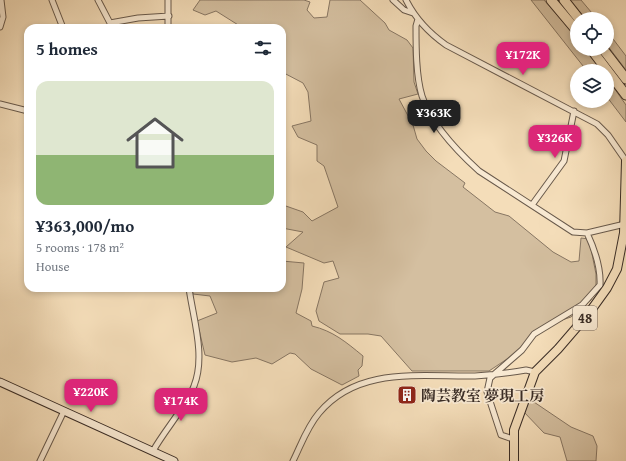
<!DOCTYPE html>
<html lang="en">
<head>
<meta charset="utf-8">
<style>
	:root { --surface:#fff; --page:#f6f6f7; --text:#1f2937; --muted:#747a83; --accent:#db2777 }
	body { margin:0; font-family:"Gentium Book Plus","Noto Serif JP",serif; background:var(--page); color:var(--text); height:100vh; display:flex; flex-direction:column; font-size:15px; white-space:nowrap }
	* { box-sizing:border-box; margin:0 }
	p { font-size:13px; color:var(--muted) }
	.icon { flex:none; width:22px; height:22px; fill:none; stroke:currentColor; stroke-width:2; stroke-linecap:round; stroke-linejoin:round }
	.map { position:relative; flex:1; overflow:hidden }
	.drawer { position:absolute; left:24px; top:24px; width:262px; height:268px; display:flex; flex-direction:column; background:var(--surface); border-radius:12px; box-shadow:0 2px 6px #0003 }
	.drawer>* { flex:none }
	.controls { position:absolute; left:570px; top:12px; display:grid; gap:8px }
	.controls a { display:grid; place-items:center; width:44px; height:44px; border-radius:50%; background:var(--surface); box-shadow:0 2px 6px #0003; font-size:20px }
	.price { position:absolute; translate:-50% -34px; padding:0 9px; border-radius:8px; background:var(--accent); color:#fff; font-size:13px; line-height:26px; filter:drop-shadow(0 1px 2px #0008) }
	.price::after { content:''; position:absolute; left:50%; top:24px; width:12px; height:9px; margin-left:-6px; background:inherit; clip-path:polygon(0 0,100% 0,50% 100%) }
	.price.on { background:#222; color:#fff }
	ul { padding:0; list-style:none }
	li { display:grid; align-content:center; gap:8px; height:212px; padding:0 12px }
	li span { display:grid; place-items:center; height:124px; border-radius:12px; color:#555 }
	li>.icon { margin-inline-start:auto }
	span .icon { width:72px; height:72px; fill:#fffc; stroke-width:1 }
	li b { font-size:17px }
	h2 { display:flex; justify-content:space-between; align-items:center; height:48px; padding:0 12px; font-size:17px }
	.map>svg:first-child { display:block }
</style>
</head>
<body>
<div class="map">
<svg width="626" height="461" viewBox="0 0 626 461">
	<rect width="100%" height="100%" fill="#f4ddb9"/>
	<filter id="stains"><feTurbulence type="fractalNoise" baseFrequency=".005" numOctaves="4"/><feColorMatrix values="0 0 0 0 .2 0 0 0 0 .09 0 0 0 0 .02 0 0 0 .5 -.17"/></filter>
	<radialGradient id="worn" r=".72"><stop offset=".6" stop-color="#630" stop-opacity="0"/><stop offset="1" stop-color="#630" stop-opacity=".3"/></radialGradient>
	<path fill="#d4bfa0" stroke="#877663" d="M200,0H304L310,2L307,10L314,18L327,17L330,0H360L385,23L389,30L407,40L413,48L414,82L418,94L399,99L413,125L417,139L426,151L436,161L465,183L463,187L495,212L509,216L553,252L571,262L579,261L581,238L589,239L596,274V285L591,300L571,317L553,323L526,343L516,353L489,371H412L381,336L368,334H340L319,321L316,311L324,282L339,278L333,261L324,263L286,247L303,232L282,228L283,205L303,212L312,221L338,207L324,166L317,161V145L298,137L292,126L311,121L308,92L303,83L282,72V28H243L216,11L205,15L193,10Z
		M531,0H544L577,38V49H585L602,71H587Z
		M570,0H581L597,19H585Z
		M607,31L626,56V70L607,45Z
		M607,78L626,105V122L607,97Z
		M282,261L304,263L302,289L296,313L311,321L312,326C333,331 346,342 363,356L362,366L358,370L359,376L342,385L311,369L295,354L290,353L272,364L256,358L232,362L205,355L197,321L217,313L210,296L193,294L192,288H282Z
		M528,398L571,427L593,436L597,446L596,461H567L560,437L544,433L523,411Z"/>
	<g fill="none" stroke-linecap="round" stroke-linejoin="round">
		<defs>
			<path id="street" d="M52,0L63,28
				M98,0L110,23L138,18L169,16
				M393,0L404,10L413,13
				M406,0C415,18 429,33 446,45L597,124L608,135L626,161
				M418,19L416,26C416,47 416,76 422,96C431,124 457,151 479,171L573,232L587,233L625,224
				M0,27L3,17L1,0
				M168,28V0
				M0,104L28,111
				M532,205L564,161L574,111
				M513,439L501,435L487,392L490,378L522,350L534,334L582,305L600,285C601,268 594,248 587,233
				M153,451C164,431 187,405 194,386C206,356 193,318 189,288
				M40,461L64,411
				M293,461C301,445 307,427 319,413C358,366 420,377 475,376C492,375 509,373 526,370L535,372"/>
			<path id="secondary" d="M0,382L174,461"/>
			<path id="primary" d="M514,461V430L535,372L558,349L589,313L607,288L617,269L624,233L626,161"/>
			<path id="highway" d="M551,0L577,31
				M564,0L579,19
				M591,49L626,95
				M603,49L626,79"/>
		</defs>
		<use href="#street" stroke="#68594b" stroke-width="7"/>
		<use href="#secondary" stroke="#3a2d26" stroke-width="9"/>
		<use href="#primary" stroke="#3a2d26" stroke-width="10"/>
		<use href="#highway" stroke="#3a2d26" stroke-width="11"/>
		<use href="#street" stroke="#f8e9d2" stroke-width="5"/>
		<use href="#secondary" stroke="#f8e9d2" stroke-width="7"/>
		<use href="#primary" stroke="#f4ddb9" stroke-width="8"/>
		<use href="#highway" stroke="#f4ddb9" stroke-width="9"/>
	</g>
	<defs>
		<symbol id="building-square" viewBox="-11 -11 22 22"><rect x="-9" y="-9" width="18" height="18" rx="4" fill="#8f2418" stroke="#f8e9d2"/><path d="M-4-6H4V6H1V3H-1V6H-4ZM-2.5-4.3h1.7v1.8h-1.7ZM.8-4.3h1.7v1.8H.8ZM-2.5-1h1.7V.8h-1.7ZM.8-1h1.7V.8H.8Z" fill="#fff"/></symbol>
	</defs>
	<g fill-rule="evenodd">
		<use href="#building-square" x="396" y="384" width="22" height="22"/>
	</g>
	<g text-anchor="middle" dominant-baseline="central" stroke-width="3.5" stroke-linejoin="round" paint-order="stroke">
		<rect fill="#f8e9d2" stroke="#73655a" stroke-width="1" x="573" y="306" width="24" height="24" rx="3"/>
		<g font-size="14" font-weight="bold" fill="#3a2d26">
			<text x="585" y="318">48</text>
		</g>
		<g font-size="15" font-weight="bold" fill="#3a2d26" stroke="#f8e9d2" text-anchor="start">
			<text x="421" y="395">陶芸教室 夢現工房</text>
		</g>
	</g>
	<rect width="100%" height="100%" filter="url(#stains)"/>
	<rect width="100%" height="100%" fill="url(#worn)"/>
</svg>
<div class="controls">
<a><svg class="icon" aria-label="locate" viewBox="0 0 24 24"><circle cx="12" cy="12" r="6"/><path d="M12 2v4M12 18v4M2 12h4M18 12h4"/></svg></a>
<a><svg class="icon" aria-label="layers" viewBox="0 0 24 24"><path d="M12 4l9 5-9 5-9-5zM3 14l9 5 9-5"/></svg></a>
</div>
<b class="price" style="left:523px;top:76px">¥172K</b>
<b class="price on" style="left:434px;top:134px">¥363K</b>
<b class="price" style="left:555px;top:159px">¥326K</b>
<b class="price" style="left:91px;top:413px">¥220K</b>
<b class="price" style="left:181px;top:422px">¥174K</b>
<section class="drawer">
<h2>5 homes<svg class="icon" aria-label="filters" viewBox="0 0 24 24"><path d="M4 7h16M4 17h16"/><circle cx="9" cy="7" r="2"/><circle cx="15" cy="17" r="2"/></svg></h2>
<ul>
<li><span style="background:linear-gradient(#dfe7d0 60%,#8fb573 0)"><svg class="icon" aria-label="home" viewBox="0 0 24 24"><path d="M3 11l9-7 9 7M6 9v11h12V9"/></svg></span><div><b>¥363,000/mo</b><p>5 rooms · 178 m²</p><p>House</p></div></li>
</ul>
</section>
</div>
</body>
</html>
